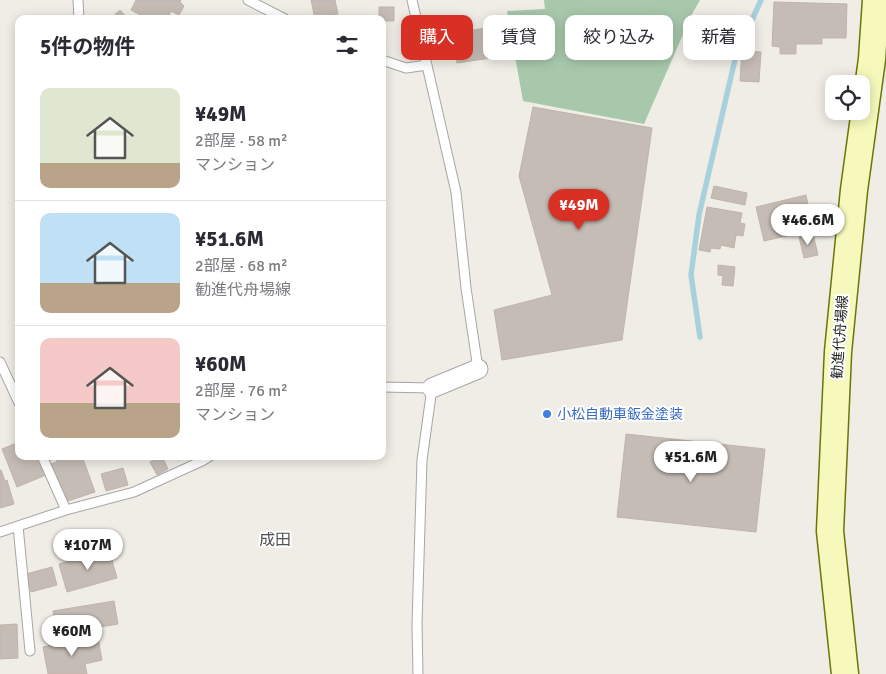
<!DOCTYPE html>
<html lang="ja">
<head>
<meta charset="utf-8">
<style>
	:root { --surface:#fff; --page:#f7f7f7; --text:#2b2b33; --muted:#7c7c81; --line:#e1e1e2; --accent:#d93025 }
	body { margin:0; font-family:Signika,"Noto Sans JP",sans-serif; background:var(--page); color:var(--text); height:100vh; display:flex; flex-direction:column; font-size:19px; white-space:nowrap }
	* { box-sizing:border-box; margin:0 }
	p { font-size:16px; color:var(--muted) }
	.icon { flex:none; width:28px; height:28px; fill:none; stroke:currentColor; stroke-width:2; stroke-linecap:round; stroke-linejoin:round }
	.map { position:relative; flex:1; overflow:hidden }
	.sheet { position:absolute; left:15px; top:15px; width:371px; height:445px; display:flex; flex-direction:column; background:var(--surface); border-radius:10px; box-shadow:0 2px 12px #0003 }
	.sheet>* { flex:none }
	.hud { position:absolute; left:401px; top:15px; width:409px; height:45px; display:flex; gap:10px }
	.fabs { position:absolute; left:825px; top:75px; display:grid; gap:10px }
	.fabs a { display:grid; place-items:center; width:45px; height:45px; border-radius:10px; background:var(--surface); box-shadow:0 2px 12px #0003; font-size:25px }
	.price { position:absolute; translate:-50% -42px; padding:0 11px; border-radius:18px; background:#fff; color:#222; font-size:16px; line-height:32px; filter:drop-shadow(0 1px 2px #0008) }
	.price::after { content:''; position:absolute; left:50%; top:30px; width:15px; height:11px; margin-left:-8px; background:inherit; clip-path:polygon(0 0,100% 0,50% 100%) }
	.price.on { background:var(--accent); color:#fff }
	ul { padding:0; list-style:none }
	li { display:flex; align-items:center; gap:15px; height:125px; padding:0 25px }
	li+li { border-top:1px solid var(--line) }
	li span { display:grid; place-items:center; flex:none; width:140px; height:100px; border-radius:10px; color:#555 }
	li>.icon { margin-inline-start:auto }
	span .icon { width:60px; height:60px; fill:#fffc; stroke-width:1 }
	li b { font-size:21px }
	h2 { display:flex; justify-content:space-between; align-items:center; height:60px; padding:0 25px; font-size:21px }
	.chip { padding:0 18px; border-radius:10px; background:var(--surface); box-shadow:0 2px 12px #0003; font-size:18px; line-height:45px }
	.chip.on { background:var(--accent); color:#fff }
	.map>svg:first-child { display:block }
</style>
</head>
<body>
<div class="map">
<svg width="886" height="674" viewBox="0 0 886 674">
	<rect width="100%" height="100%" fill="#f0ede6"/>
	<path fill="#a8c8ac" d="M544,0H700L691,16L644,124L523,101L507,11L545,9Z"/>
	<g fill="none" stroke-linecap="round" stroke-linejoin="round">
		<path stroke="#a7d1dd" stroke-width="5.5" d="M700,337L691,275L699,215L736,55L761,0"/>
	</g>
	<path fill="#c5bcb5" stroke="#c1b3a9" d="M136,0H181L180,2L184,6L179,15L171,11L167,19H148L131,10Z
		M311,0H335L338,14L332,15L333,19H315Z
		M774,2L847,4L846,38H822V44H796V54H780V47L772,46Z
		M379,7H394V21H382V19H379Z
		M120,10L128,19H110Z
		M440,20L443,35L430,37L427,23Z
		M494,27L498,57L457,63L453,33Z
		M742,51L761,52L759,82L740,81Z
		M533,107L652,128L622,340L502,360L494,310L552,295L519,176Z
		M714,186L747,193L745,205L711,198Z
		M806,195L811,219L801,222L804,232L764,241L756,207Z
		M707,207L742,213L740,223L745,224L743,236L736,235L734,248L721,245L720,249L711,248L710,252L699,250Z
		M813,234L818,255L804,258L799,237Z
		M718,265L735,267L733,286L722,285L723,276L718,275Z
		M626,434L765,449L756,532L617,517Z
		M19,442V456H38L46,475L17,487L2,449Z
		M55,456H82L95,492L65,502L51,464L57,462Z
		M160,456H162L168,469L157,475L150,462Z
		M123,468L128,485L106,491L101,474Z
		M0,470H1L5,481L7,480L14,504L0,508Z
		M109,550L117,578L67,592L59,564Z
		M52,567L57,585L31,592L26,574Z
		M114,601L118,624L100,627V630L57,637L53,611Z
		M17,624L18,658L0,659V625Z
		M98,638L102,660L85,664L87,674H48L43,647L80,639L81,642Z"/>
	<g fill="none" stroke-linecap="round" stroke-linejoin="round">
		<defs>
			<path id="service" d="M78,0L79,19
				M248,0L285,19
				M412,0L456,192L466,288L478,369
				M382,60L406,68L427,65
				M0,362L19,403
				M382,387L432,388L422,460L417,624L418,674
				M42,456L66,510
				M18,526L30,651
				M0,532L66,510L134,492L202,461L210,456"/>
			<path id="minor" d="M432,388L478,369"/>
			<path id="secondary" d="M845,674L830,531L838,352L854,190L872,59L876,0"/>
		</defs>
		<use href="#service" stroke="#a6a6a6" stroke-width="11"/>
		<use href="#minor" stroke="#a6a6a6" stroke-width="21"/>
		<use href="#secondary" stroke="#6b7607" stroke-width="29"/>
		<use href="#service" stroke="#fff" stroke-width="9"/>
		<use href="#minor" stroke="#fff" stroke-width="19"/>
		<use href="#secondary" stroke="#f6f9bb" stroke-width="26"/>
	</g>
	<circle fill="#3f7fe0" stroke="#fff" stroke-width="2" cx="547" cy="414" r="5"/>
	<g text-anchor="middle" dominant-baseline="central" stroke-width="4" stroke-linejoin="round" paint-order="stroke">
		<g font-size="14" fill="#1f1f1f" stroke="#fff">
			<text transform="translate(840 337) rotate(-86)">勧進代舟場線</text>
		</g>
		<g font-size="14" fill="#366cbe" stroke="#fff" text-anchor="start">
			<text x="557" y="414">小松自動車鈑金塗装</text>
		</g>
		<g font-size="16" fill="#525252" stroke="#fff">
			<text x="275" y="540">成田</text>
		</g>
	</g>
</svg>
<div class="fabs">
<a><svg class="icon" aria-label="locate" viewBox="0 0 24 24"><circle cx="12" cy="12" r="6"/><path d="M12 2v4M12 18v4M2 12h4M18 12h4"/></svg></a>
</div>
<b class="price on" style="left:579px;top:231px">¥49M</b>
<b class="price" style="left:808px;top:246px">¥46.6M</b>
<b class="price" style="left:691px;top:483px">¥51.6M</b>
<b class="price" style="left:88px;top:571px">¥107M</b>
<b class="price" style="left:72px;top:657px">¥60M</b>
<div class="hud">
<a class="chip on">購入</a>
<a class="chip">賃貸</a>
<a class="chip">絞り込み</a>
<a class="chip">新着</a>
</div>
<section class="sheet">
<h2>5件の物件<svg class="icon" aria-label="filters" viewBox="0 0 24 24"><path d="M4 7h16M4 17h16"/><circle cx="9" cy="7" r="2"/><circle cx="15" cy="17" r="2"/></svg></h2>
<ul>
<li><span style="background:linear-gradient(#dfe7d0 75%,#b9a48a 0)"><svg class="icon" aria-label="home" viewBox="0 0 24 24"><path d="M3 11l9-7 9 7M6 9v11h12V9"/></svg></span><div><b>¥49M</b><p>2部屋 · 58 m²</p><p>マンション</p></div></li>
<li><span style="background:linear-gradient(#bfe0f5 70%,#b9a48a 0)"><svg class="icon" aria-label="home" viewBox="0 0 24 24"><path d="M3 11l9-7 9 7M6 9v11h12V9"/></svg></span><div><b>¥51.6M</b><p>2部屋 · 68 m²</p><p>勧進代舟場線</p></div></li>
<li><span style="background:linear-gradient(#f6c9c9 65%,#b9a48a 0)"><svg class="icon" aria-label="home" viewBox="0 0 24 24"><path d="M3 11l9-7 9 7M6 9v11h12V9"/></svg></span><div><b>¥60M</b><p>2部屋 · 76 m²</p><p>マンション</p></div></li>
</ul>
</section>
</div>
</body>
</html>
